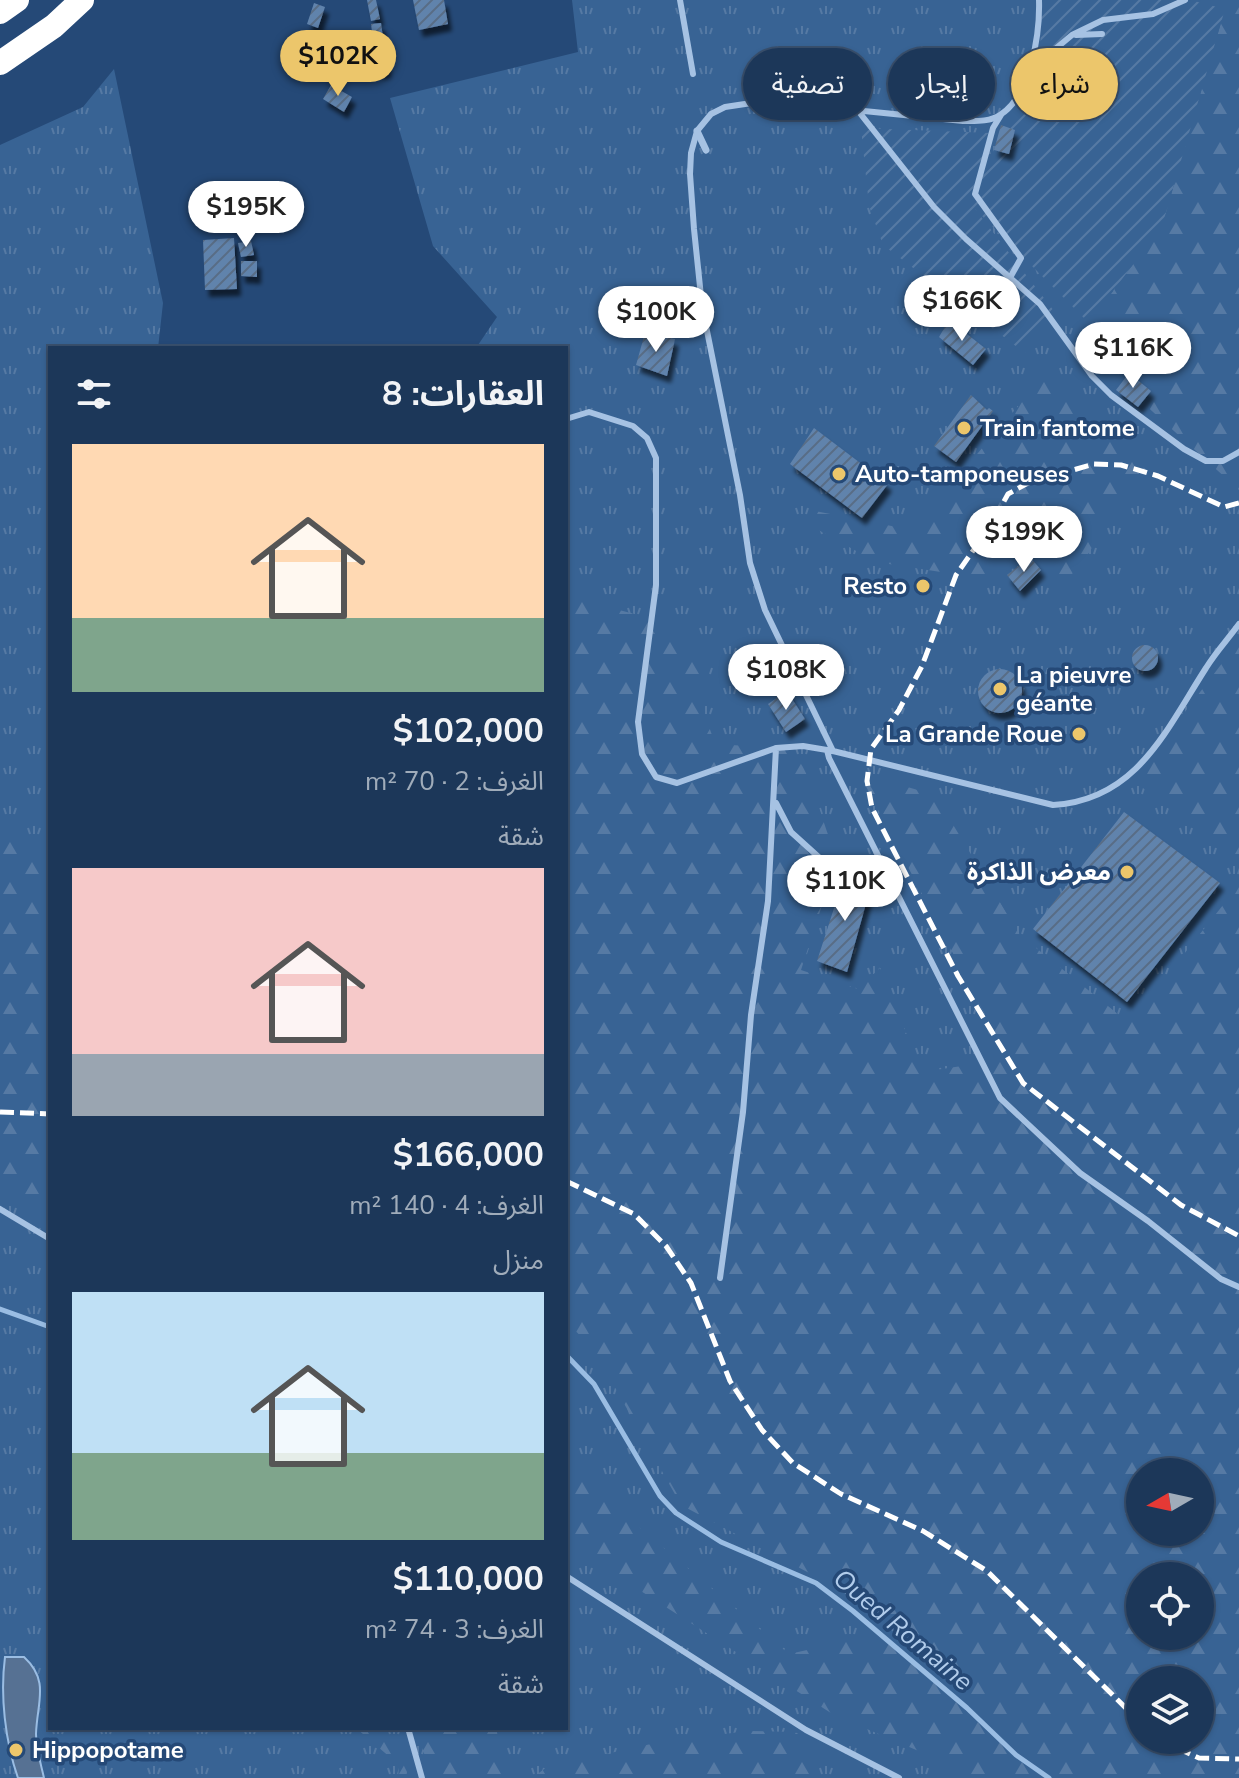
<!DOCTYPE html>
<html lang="ar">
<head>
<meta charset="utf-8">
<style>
	:root { --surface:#1c3759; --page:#253f5f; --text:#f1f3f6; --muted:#a0acba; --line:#3a516f; --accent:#ecc66b }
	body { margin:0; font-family:"Nunito Sans","Noto Sans Arabic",sans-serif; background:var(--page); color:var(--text); direction:rtl; height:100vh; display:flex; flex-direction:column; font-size:30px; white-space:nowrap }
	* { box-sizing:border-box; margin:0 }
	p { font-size:26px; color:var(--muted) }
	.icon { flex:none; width:44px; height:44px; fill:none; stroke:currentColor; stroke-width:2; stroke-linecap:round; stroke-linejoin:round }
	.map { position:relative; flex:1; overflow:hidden; direction:ltr }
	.sheet { position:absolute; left:48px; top:346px; width:520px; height:1384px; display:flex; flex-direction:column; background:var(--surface); border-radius:0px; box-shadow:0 2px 6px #0004,0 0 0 2px var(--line); direction:rtl }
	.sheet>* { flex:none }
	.top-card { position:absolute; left:592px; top:48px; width:526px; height:72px; direction:rtl; display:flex; gap:16px }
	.needle { width:52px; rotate:261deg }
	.fabs { position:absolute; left:1126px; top:1458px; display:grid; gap:16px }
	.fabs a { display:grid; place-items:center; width:88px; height:88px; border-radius:50%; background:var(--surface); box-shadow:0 2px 6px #0004,0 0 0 2px var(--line); font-size:40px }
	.price { position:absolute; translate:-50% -68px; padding:0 18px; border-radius:28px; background:#fff; color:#222; font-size:26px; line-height:52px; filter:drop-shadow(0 2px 4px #0008) }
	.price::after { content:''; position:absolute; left:50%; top:48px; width:24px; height:18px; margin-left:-12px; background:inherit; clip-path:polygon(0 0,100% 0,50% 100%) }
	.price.current { background:var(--accent); color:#111 }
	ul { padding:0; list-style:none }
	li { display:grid; align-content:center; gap:16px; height:424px; padding:0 24px }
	li span { display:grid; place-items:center; height:248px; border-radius:0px; color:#555 }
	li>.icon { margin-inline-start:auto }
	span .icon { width:144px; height:144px; fill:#fffc; stroke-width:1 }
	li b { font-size:34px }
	h2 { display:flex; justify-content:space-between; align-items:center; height:96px; padding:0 24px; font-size:34px }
	.chip { padding:0 28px; border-radius:36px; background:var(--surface); box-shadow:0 2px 6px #0004,0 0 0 2px var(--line); font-size:28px; line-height:72px }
	.chip.current { background:var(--accent); color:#111 }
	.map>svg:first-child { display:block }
</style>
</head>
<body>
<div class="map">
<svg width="1239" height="1778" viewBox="0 0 1239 1778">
	<defs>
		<pattern id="grass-tufts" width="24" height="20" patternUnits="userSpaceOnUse" patternTransform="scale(2)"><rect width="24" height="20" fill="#386394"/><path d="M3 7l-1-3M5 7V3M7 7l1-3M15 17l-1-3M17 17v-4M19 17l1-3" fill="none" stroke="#567aa4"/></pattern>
		<pattern id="forest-firs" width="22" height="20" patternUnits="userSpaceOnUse" patternTransform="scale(2)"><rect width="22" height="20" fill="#386394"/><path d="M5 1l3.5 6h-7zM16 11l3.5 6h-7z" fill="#567aa4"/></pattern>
		<pattern id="garden-furrows" width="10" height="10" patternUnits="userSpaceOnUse" patternTransform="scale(2)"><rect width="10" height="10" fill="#386394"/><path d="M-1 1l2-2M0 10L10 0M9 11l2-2" fill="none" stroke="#567aa4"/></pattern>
		<pattern id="building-hatch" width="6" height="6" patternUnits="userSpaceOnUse" patternTransform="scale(2)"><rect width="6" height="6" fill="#6183ac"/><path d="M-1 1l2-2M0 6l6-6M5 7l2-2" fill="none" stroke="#596d86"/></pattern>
		<filter id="shadow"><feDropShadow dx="4" dy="7" stdDeviation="2" flood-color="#0009"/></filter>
	</defs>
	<rect width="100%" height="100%" fill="#254977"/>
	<path fill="url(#grass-tufts)" fill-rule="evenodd" d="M572,0H1239V1778H0V145L83,107L114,69L163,303L158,348H50V1728H566V348H476L497,317L433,246L390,98L578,52ZM1140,1472H1200V1532H1140ZM1140,1576H1200V1636H1140ZM1140,1680H1200V1740H1140Z"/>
	<path fill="url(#forest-firs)" fill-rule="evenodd" d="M1236,0H1239V490L1142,402L1129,373L1089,323L1162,226L1225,9Z
		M1041,371L1148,455L1079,569L1062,581L1031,552L999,581L876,562L813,527L815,511L912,530L1032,390Z
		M566,596L661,621L709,661L702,707L713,738C719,740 726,744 731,745C752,747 764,740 787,750C812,761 822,832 838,856L801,970L858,989L880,968L922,1072L1008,1059L859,773L935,795L1020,935L1129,1023L1239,885V1778H964L921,1752L834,1715L566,1543V1465L789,1654L911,1627L681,1505L594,1350L566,1321ZM1140,1472H1200V1532H1140ZM1140,1576H1200V1636H1140ZM1140,1680H1200V1740H1140Z
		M1239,641V865L1133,780Z
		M0,838L50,840V1215L0,1195Z
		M356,1728H385L407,1772L406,1778H398L399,1765Z
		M417,1728H496L505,1767L513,1772L523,1771L519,1778H431Z
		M747,1731L795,1732L818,1746L810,1777L532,1778L547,1767L651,1744Z"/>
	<path fill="url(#garden-furrows)" d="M1040,0H1190L1225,9L1162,226L1089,323L975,209L1054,311L1025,353L883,245L869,206L861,128L990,133L972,194L1032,73L1041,68Z"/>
	<path fill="#567193" stroke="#9abde3" stroke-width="2" d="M5,1657H24C50,1681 37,1702 36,1734C36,1749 41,1764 44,1778H18C5,1741 0,1695 5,1657Z"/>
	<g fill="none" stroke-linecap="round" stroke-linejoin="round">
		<path stroke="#9abde3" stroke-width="5" d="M0,1309L50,1327
			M566,1355L594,1384L660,1496L676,1513L721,1542L816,1583L853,1611L967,1708L1016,1755L1049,1778"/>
	</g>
	<path fill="url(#building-hatch)" filter="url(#shadow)" d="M367,0H376L380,19L371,21Z
		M413,0H444L448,24L419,30Z
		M314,3L325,7L318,28L307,24Z
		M381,23L384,45L374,47L371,24Z
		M385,48L387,71L378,72L376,49Z
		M331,85L352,97L344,112L323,99Z
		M1001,125L1015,130L1009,154L994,150Z
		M234,238L237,289L205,290L203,240Z
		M251,241L254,255L241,257L238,243Z
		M241,261H257V277L241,276Z
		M949,320L986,349L973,365L939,337Z
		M645,333L675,339L667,376L636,365Z
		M1129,373L1151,391L1138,407L1116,390Z
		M971,395L987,410L989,408L993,411L956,462L934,446Z
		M814,428L888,484L862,518L790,464Z
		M1030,557L1041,570L1020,591L1007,575Z
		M1132 658a13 13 0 1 1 26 0a13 13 0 1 1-26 0Z
		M978 691a22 22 0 1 1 44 0a22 22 0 1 1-44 0Z
		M787,691L805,719L786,732L768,704Z
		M1124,812L1220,883L1127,1002L1033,929Z
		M845,874L872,882L847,972L817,961Z"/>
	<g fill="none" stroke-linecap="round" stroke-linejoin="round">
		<path stroke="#a6c2e3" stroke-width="6" d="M680,0L693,74
			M1076,35L1102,34
			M1028,77L1048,55L1072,35L1103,20L1153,14L1185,0
			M859,112L934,207L966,239L1040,304L1092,376L1111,395L1184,449L1206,461H1223L1239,452
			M1001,115L993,128L975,194L1021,258L1011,276
			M566,419L589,412L633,426L647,438L656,458V585L638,722L642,754L656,777L677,783L776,748L768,901L751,1015L743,1112L720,1278
			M776,748L803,746L833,751L1053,805C1137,800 1166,730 1206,668C1215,653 1228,639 1239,624
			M827,750L829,758L1000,1098L1080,1173L1148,1221L1221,1279L1239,1287
			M833,751L765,610L750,563L740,495L702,306L694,229L690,174L691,153L697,131L711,114L725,107L765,101L963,121C975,121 990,122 1000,115C1031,96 1040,33 1039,0
			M776,803L791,832L843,879
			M0,1209L50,1239
			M566,1576L806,1730L899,1778
			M408,1728L422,1778"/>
		<path stroke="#a6c2e3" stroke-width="7" d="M697,131L706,150"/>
		<path stroke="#fff" stroke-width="24" d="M0,12L17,0
			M0,63L54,26L82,0"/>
		<path stroke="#fff" stroke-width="5" stroke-dasharray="14 6" stroke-linecap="butt" d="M1239,503L1224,507L1158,476L1121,465L1094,464L1028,483L1008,494L991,525L956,575L922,666L899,710L871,749L867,781L872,808L958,976L1023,1083L1181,1205L1239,1236
			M0,1112L50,1114
			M566,1181L634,1214L666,1246L691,1283L730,1381L762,1430L793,1463L841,1494L923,1531L987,1571L1140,1722
			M1159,1740L1199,1758L1239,1759"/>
	</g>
	<g fill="#ecc66b" stroke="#254977" stroke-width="3">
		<circle cx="964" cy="428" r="8"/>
		<circle cx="839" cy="474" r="8"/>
		<circle cx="923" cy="586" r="8"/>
		<circle cx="1000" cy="689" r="8"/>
		<circle cx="1079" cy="734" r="8"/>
		<circle cx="1127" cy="872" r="8"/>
		<circle cx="16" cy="1750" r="8"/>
	</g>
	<g text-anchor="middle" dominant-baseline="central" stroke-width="7" stroke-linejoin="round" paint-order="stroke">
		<g font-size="24" font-weight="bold" fill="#fff" stroke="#254977" text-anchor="start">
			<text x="980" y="428">Train fantome</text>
			<text x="855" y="474">Auto-tamponeuses</text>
			<text x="907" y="586" text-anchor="end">Resto</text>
			<text x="1016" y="675">La pieuvre<tspan x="1016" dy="28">géante</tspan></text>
			<text x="1063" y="734" text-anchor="end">La Grande Roue</text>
			<text x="1111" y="872" text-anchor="end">معرض الذاكرة</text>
			<text x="32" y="1750">Hippopotame</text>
		</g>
		<g font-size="26" font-style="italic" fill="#b1cceb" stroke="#254977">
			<text transform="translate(903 1630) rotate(40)">Oued Romaine</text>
		</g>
	</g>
</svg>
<div class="fabs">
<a><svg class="needle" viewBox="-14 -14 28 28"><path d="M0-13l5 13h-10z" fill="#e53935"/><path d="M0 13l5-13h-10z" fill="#a0acba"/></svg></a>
<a><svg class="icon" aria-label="locate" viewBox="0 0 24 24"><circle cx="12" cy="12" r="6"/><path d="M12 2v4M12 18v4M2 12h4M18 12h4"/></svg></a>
<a><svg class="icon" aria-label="layers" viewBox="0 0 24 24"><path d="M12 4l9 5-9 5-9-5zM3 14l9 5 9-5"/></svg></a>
</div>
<b class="price current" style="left:338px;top:98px">$102K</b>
<b class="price" style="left:246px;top:249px">$195K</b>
<b class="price" style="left:962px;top:343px">$166K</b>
<b class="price" style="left:656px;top:354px">$100K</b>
<b class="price" style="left:1133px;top:390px">$116K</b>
<b class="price" style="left:1024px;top:574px">$199K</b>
<b class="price" style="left:786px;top:712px">$108K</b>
<b class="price" style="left:845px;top:923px">$110K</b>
<div class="top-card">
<a class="chip current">شراء</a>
<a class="chip">إيجار</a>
<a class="chip">تصفية</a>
</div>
<section class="sheet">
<h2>العقارات: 8<svg class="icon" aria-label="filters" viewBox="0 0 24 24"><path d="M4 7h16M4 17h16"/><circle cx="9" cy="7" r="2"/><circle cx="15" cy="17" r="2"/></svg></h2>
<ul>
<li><span style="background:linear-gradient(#ffd9b3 70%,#7fa58c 0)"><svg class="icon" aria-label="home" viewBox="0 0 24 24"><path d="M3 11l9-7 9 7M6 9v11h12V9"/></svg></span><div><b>$102,000</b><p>الغرف: 2 · 70 m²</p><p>شقة</p></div></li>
<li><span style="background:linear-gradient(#f6c9c9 75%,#9aa5b1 0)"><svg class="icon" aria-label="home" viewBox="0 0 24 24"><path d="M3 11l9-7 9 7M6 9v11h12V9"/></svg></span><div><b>$166,000</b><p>الغرف: 4 · 140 m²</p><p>منزل</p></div></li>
<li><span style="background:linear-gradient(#bfe0f5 65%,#7fa58c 0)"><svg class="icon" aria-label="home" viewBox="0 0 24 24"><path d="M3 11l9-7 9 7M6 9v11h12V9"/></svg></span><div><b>$110,000</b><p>الغرف: 3 · 74 m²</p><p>شقة</p></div></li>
</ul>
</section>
</div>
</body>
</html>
